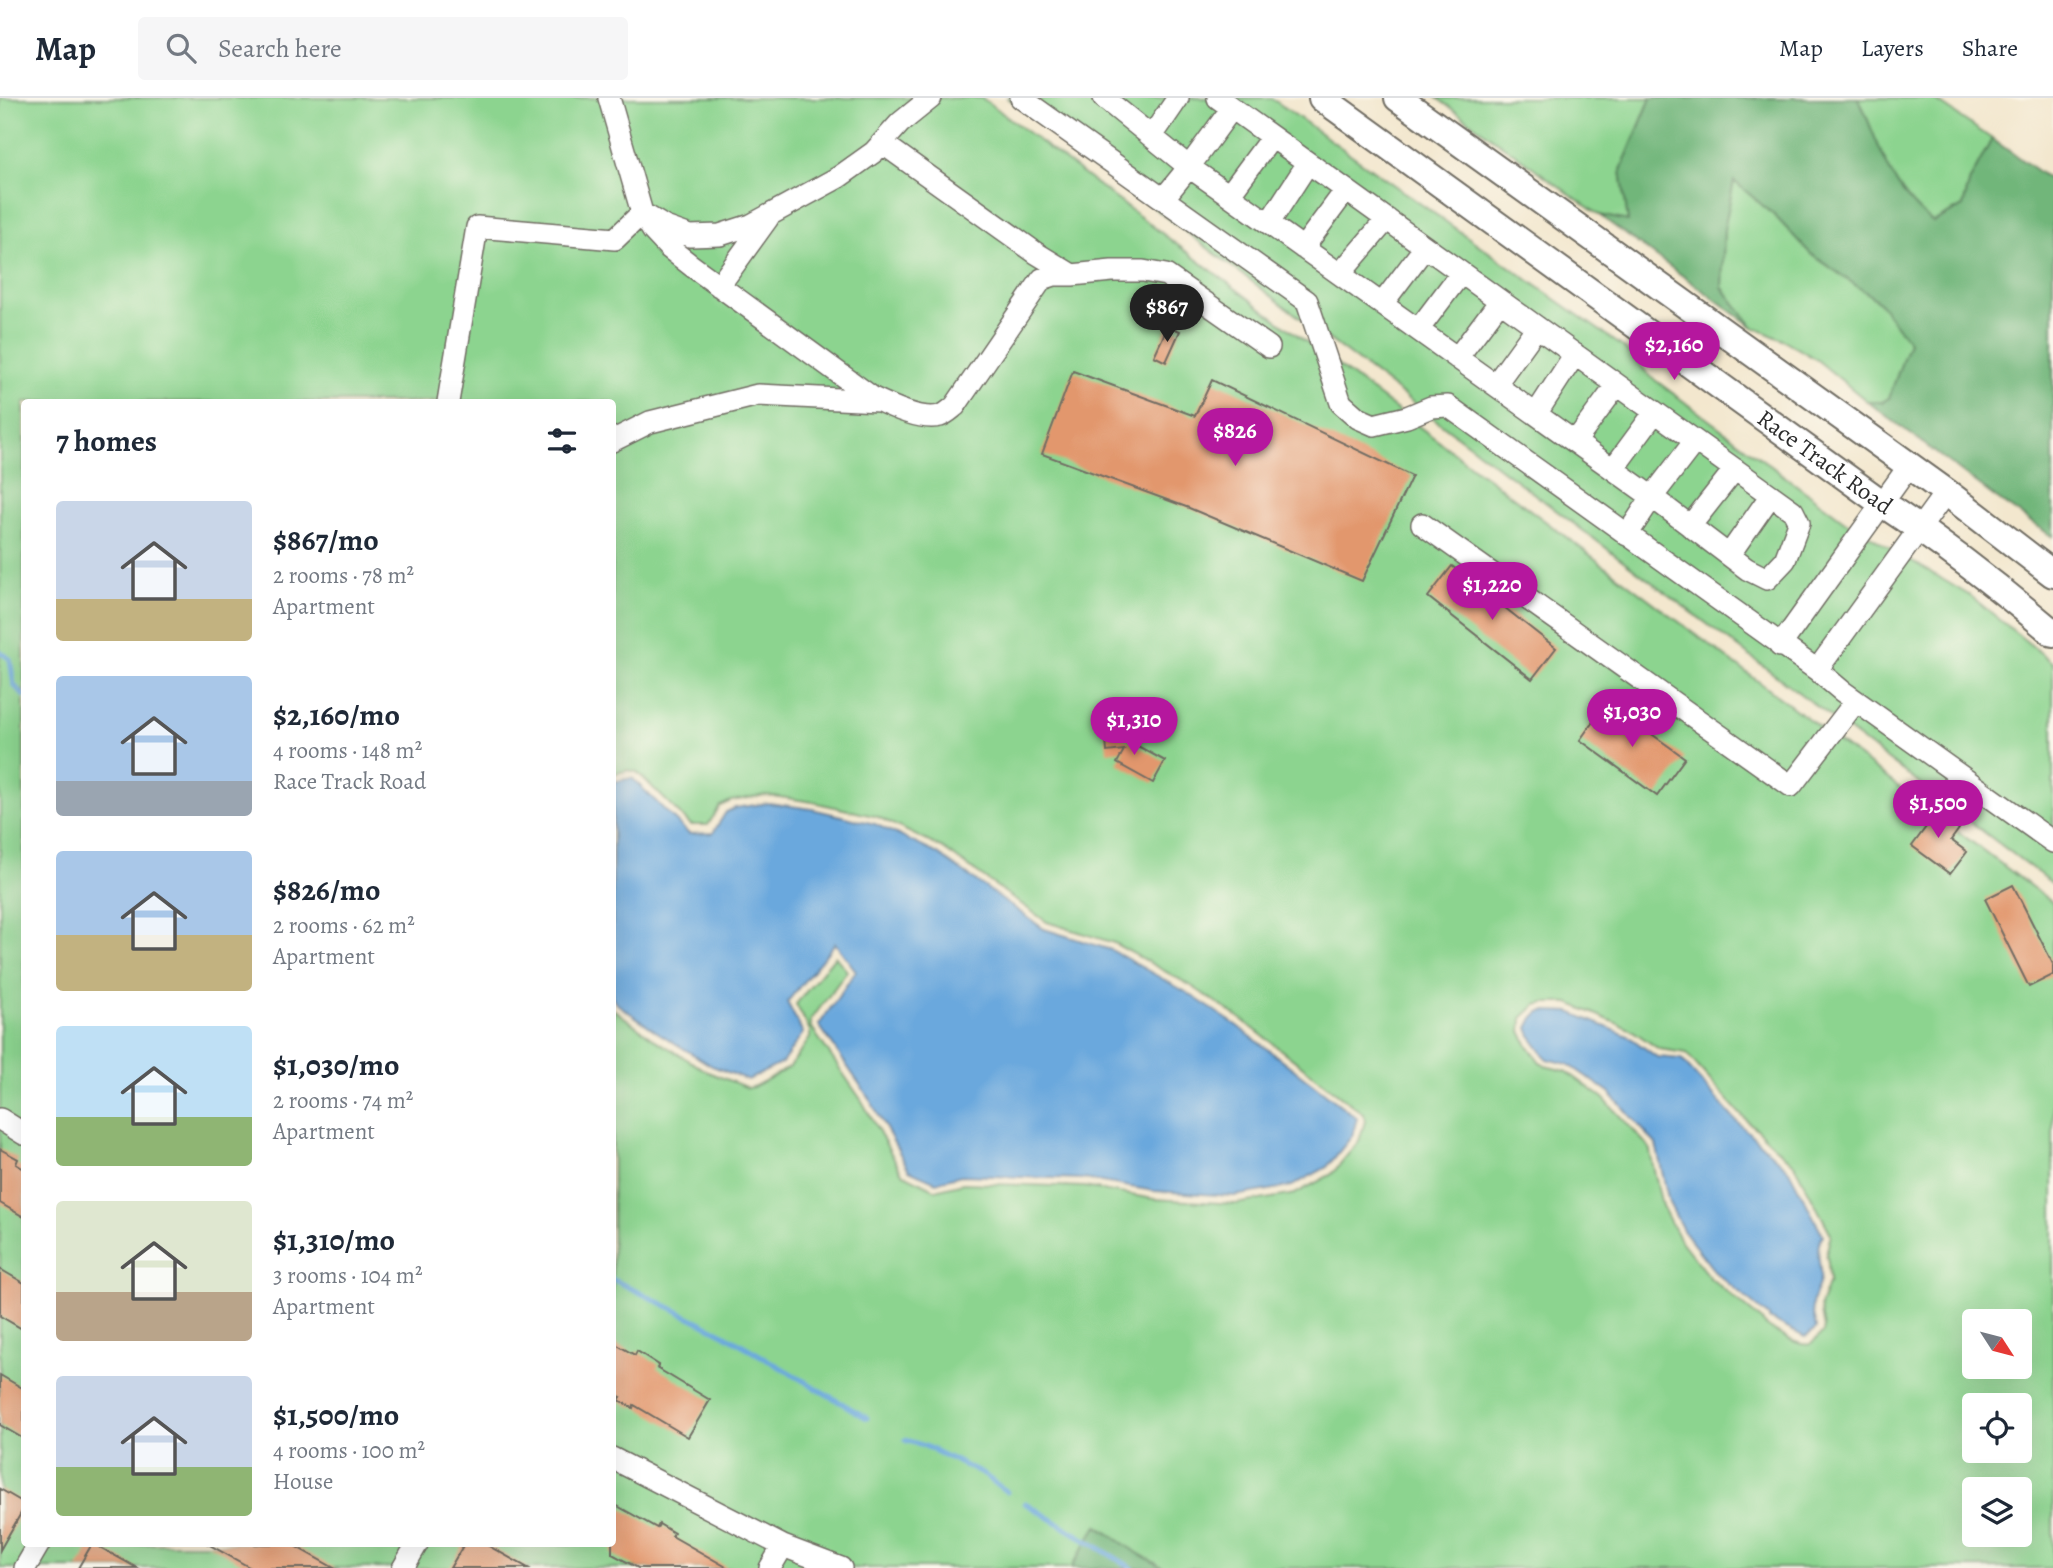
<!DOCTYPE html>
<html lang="en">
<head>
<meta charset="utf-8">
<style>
	:root { --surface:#fff; --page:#f6f6f7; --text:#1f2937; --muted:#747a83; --line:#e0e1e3; --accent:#b5179e }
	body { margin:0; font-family:Alegreya,serif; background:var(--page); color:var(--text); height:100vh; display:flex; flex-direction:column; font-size:26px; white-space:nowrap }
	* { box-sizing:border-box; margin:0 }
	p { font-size:23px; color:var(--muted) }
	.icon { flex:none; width:38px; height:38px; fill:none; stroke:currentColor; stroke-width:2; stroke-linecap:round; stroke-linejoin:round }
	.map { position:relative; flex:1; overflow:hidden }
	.details { position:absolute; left:21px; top:301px; width:595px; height:1148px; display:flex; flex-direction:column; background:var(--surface); border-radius:7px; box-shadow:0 7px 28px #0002 }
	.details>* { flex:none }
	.needle { width:46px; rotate:126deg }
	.tools { position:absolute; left:1962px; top:1211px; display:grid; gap:14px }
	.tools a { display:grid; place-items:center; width:70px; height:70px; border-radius:7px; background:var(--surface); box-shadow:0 7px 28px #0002; font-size:35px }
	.price { position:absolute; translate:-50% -60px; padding:0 16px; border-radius:24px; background:var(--accent); color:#fff; font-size:23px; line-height:46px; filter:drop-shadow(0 2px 4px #0008) }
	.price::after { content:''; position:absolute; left:50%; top:42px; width:21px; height:16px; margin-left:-10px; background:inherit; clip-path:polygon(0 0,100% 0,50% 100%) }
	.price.on { background:#222; color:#fff }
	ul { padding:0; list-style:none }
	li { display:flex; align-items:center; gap:21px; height:175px; padding:0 35px }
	li span { display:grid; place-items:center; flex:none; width:196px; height:140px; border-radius:7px; color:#555 }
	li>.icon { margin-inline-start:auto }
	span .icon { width:84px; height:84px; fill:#fffc; stroke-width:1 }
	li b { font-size:30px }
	h2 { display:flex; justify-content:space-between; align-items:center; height:84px; padding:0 35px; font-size:30px }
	header { display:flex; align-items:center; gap:42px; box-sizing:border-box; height:98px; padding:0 35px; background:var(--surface); border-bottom:2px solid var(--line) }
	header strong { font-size:33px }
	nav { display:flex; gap:38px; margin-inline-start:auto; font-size:24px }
	.search { width:490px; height:63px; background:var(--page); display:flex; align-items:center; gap:18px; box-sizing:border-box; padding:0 24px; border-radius:7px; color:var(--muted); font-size:26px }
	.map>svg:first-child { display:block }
</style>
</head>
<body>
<header>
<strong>Map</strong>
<div class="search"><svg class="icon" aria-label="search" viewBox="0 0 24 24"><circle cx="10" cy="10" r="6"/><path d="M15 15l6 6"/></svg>Search here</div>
<nav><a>Map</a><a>Layers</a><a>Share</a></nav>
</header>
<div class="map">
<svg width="2053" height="1470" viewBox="0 0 2053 1470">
	<rect width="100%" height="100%" fill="#fbf7ec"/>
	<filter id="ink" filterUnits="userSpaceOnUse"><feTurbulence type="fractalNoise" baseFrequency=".0143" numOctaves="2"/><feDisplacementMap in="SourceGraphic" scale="14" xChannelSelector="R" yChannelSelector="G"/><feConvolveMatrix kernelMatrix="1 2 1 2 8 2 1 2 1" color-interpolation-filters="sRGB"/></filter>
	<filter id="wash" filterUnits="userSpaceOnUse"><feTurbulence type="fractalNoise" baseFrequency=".00686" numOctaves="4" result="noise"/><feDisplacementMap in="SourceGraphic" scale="28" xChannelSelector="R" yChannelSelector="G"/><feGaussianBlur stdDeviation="1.57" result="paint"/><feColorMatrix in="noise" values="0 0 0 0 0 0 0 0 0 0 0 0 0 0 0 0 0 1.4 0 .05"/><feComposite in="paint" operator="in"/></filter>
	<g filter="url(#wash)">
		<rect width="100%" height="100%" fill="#f3e7ce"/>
		<path fill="#8cd48f" stroke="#5c805d" stroke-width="2" fill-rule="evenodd" d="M0,0H982L2053,805V1470H1164L1134,1453L1098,1428L1071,1470H0ZM24,304H612V676L629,672L637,674L691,727H708L720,708L731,703L766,697L813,704L878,719L942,750L1047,824L1114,845L1190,887L1241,921L1361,1014L1364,1018L1365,1023L1359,1043L1332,1076L1295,1096L1236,1106L1154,1101L1084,1089L963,1085L936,1092L902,1075L862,1003L811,929V922L847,873L835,858L796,906L810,933V940L789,970L753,989L748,990L708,974L654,941L613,911L612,1446H24ZM1545,905H1569L1630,931L1659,951L1686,955L1740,1016L1794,1066L1831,1136L1826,1156L1828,1164L1829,1183L1820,1208L1824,1230L1823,1235C1819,1238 1814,1244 1810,1246C1800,1250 1766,1230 1761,1222L1709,1179L1678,1139L1662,1108L1649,1049L1603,1000L1566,973L1545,968L1539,963L1527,946L1521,933L1522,920L1536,907ZM1974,1223H2020V1269H1974ZM1974,1307H2020V1353H1974ZM1974,1391H2020V1437H1974Z
			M1008,0H1271L1623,249L1651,279L1845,423L1972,499L2053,565V786Z
			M1437,0H1651L1621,72L1628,123L1599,117Z
			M1857,0H1932L1992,41L1970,82L1963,108L1933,124C1893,96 1879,49 1861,5Z
			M1734,83L1775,118L1810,155L1878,203L1909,244L1889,300L1882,304H1868L1817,262L1787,244L1753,229L1722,189L1724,131Z"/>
		<path fill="#71b67a" stroke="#4e7052" stroke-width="2" d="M1651,0H1857L1861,5C1879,48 1893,97 1933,124L1963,108L1970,82L1992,41L2053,84V439L1996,400L1868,304H1882L1889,300L1909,244L1878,203L1810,155L1775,118L1734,83L1724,131L1722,189L1753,229L1599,117L1628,123L1621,72Z
			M1097,1428L1134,1453L1164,1470H1071Z"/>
		<path fill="#6ba8dd" stroke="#4b6a84" stroke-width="2" d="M632,680L689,736L713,735L726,714L735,710L769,705L812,711L875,726L938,756L1044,831L1111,852L1186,894L1236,927L1357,1020L1352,1038L1327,1069L1292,1088L1234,1098L1154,1093L1084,1081L961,1077L936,1084L909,1072L869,1000L819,927L856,873L835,845L787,904L803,935L782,965L748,982L712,968L657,934L616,905L612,898L613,684Z
			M1546,913L1570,914L1628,938L1657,959L1681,961L1734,1021L1789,1072L1823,1137C1813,1151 1822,1166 1820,1181C1819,1190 1812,1199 1812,1208C1812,1215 1815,1223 1816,1231L1805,1239L1769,1221V1219L1716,1175L1684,1134L1669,1105L1656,1046L1609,994L1568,966L1548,961L1544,957L1533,942L1528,930L1533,920L1539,914Z"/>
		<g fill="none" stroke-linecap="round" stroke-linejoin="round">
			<path stroke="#6ba8dd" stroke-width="5" d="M0,554L10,561L14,587L24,598
				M612,1181L722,1235L867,1320
				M905,1342L925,1348L984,1377L1007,1394
				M1025,1405L1132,1470"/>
		</g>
		<g id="blocks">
			<path fill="#e2976d" d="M1168,228L1180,233L1166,264L1154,258Z
				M1073,273L1195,318L1212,282L1412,378L1362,483L1189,410L1042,356Z
				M1452,468L1556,550L1532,581L1428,499Z
				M1607,604L1685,660L1657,698L1580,642Z
				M1105,630L1165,663L1153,685L1117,665L1124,652L1107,654Z
				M1923,705L1959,731L1951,742L1967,754L1950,776L1912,748L1926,729L1913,719Z
				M2013,787L2053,866V877L2029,889L1985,801Z
				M0,1051L18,1061L16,1066L24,1071V1119L0,1105Z
				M0,1171L24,1185V1232L0,1218Z
				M612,1244L635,1257L637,1253L659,1267L657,1270L710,1302L688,1339L634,1307L633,1310L619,1302L621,1299L612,1295Z
				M0,1277L24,1291V1341L0,1327Z
				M0,1391L24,1405V1410L0,1452Z
				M612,1405L657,1430L659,1426L674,1435L672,1438L728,1470H638L612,1456Z
				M92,1446H94L137,1470H78Z
				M208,1446H291L334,1470H251Z
				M464,1446H485L528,1470H450Z"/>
		</g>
	</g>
	<g filter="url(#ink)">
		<use href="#blocks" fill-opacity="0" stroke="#716d64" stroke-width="2"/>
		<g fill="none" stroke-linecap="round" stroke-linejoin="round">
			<defs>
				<path id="minor" d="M609,0L642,115L653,133L669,150L692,168L873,300C890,308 921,323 940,318C946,316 950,312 955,308L1042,181L1054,177H1072
					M1021,0L1307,203L1341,305L1358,320L1374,327L1407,319L1431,309L1448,308L1817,572L1842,593L2053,744
					M1104,0L1189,69L1163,101
					M1218,0L1793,413L1799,425L1785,462L1767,481L1747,471L1652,399L1627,437
					M1232,10L1189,69L1229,97L1652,399L1695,343
					M1152,38L1178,0
					M882,45L1036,155L1072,177L1112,173H1143L1166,177L1269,249
					M1229,97L1272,39
					M647,118L665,129L690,138L720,137L751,127L839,79L874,54L900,25L931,0
					M1269,125L1308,65
					M1303,150L1346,92
					M1340,176L1387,121
					M719,188L768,120
					M1382,206L1425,149
					M1418,232L1461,175
					M1457,260L1500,203
					M1495,287L1537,229
					M448,304L477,129L615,141L642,115
					M1536,316L1575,256
					M612,343L650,324L758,297L879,303
					M1575,344L1617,287
					M1613,371L1655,314
					M1422,426L1791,688L1856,603
					M1690,428L1735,371
					M1729,457L1771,397
					M1780,548L1909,368
					M1817,572L1946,394
					M0,1021L24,1036
					M612,1360L783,1448
					M25,1470L39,1446
					M403,1470L417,1446
					M770,1470L783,1448L841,1470"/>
				<g id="major">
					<path id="s1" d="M1322,0L1883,406C1942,445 1999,489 2053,535"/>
					<path d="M1398,0L1946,394L2053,476"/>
				</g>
			</defs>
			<use href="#minor" stroke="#716d64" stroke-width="24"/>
			<use href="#major" stroke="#716d64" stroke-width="30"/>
			<use href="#minor" stroke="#fff" stroke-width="21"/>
			<use href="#major" stroke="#fff" stroke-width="26"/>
		</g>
	</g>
	<g text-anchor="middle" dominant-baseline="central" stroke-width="5" stroke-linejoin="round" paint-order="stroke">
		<g font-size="24" fill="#2b2b2b" stroke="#fbf7ec">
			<text stroke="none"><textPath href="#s1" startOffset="621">Race Track Road</textPath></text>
		</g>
	</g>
</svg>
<div class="tools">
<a><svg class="needle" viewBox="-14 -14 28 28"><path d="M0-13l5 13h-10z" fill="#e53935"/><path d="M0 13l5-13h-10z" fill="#747a83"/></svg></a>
<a><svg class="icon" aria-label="locate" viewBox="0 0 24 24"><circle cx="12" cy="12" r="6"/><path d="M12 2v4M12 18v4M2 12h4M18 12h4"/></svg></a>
<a><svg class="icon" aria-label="layers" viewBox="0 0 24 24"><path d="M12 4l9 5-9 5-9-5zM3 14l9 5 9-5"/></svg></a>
</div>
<b class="price on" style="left:1167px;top:246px">$867</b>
<b class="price" style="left:1674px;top:284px">$2,160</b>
<b class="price" style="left:1235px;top:370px">$826</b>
<b class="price" style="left:1492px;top:524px">$1,220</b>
<b class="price" style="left:1632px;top:651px">$1,030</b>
<b class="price" style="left:1134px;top:659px">$1,310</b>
<b class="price" style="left:1938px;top:742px">$1,500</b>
<section class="details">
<h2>7 homes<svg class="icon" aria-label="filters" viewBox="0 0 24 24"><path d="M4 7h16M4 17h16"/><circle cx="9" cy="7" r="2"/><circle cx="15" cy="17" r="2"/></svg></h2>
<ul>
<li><span style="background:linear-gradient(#c9d6e8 70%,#c2b280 0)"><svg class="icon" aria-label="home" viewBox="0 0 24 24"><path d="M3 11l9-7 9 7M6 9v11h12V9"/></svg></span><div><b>$867/mo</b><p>2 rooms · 78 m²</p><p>Apartment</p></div></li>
<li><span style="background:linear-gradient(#a9c7e8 75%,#9aa5b1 0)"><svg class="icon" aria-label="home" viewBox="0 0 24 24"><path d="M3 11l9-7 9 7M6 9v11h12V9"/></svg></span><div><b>$2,160/mo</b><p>4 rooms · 148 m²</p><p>Race Track Road</p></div></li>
<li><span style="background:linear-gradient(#a9c7e8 60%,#c2b280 0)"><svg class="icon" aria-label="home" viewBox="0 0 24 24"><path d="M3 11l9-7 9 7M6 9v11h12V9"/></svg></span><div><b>$826/mo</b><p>2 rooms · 62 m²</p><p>Apartment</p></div></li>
<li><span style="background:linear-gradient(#bfe0f5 65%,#8fb573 0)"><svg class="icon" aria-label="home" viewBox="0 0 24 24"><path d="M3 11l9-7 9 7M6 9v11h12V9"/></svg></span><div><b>$1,030/mo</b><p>2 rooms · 74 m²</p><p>Apartment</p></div></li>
<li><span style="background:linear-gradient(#dfe7d0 65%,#b9a48a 0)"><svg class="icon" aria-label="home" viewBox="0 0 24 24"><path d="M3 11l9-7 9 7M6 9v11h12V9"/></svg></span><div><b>$1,310/mo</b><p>3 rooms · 104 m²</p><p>Apartment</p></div></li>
<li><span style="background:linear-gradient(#c9d6e8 65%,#8fb573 0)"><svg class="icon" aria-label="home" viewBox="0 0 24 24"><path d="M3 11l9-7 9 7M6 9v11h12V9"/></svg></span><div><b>$1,500/mo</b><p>4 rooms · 100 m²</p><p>House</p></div></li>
</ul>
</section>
</div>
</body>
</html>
